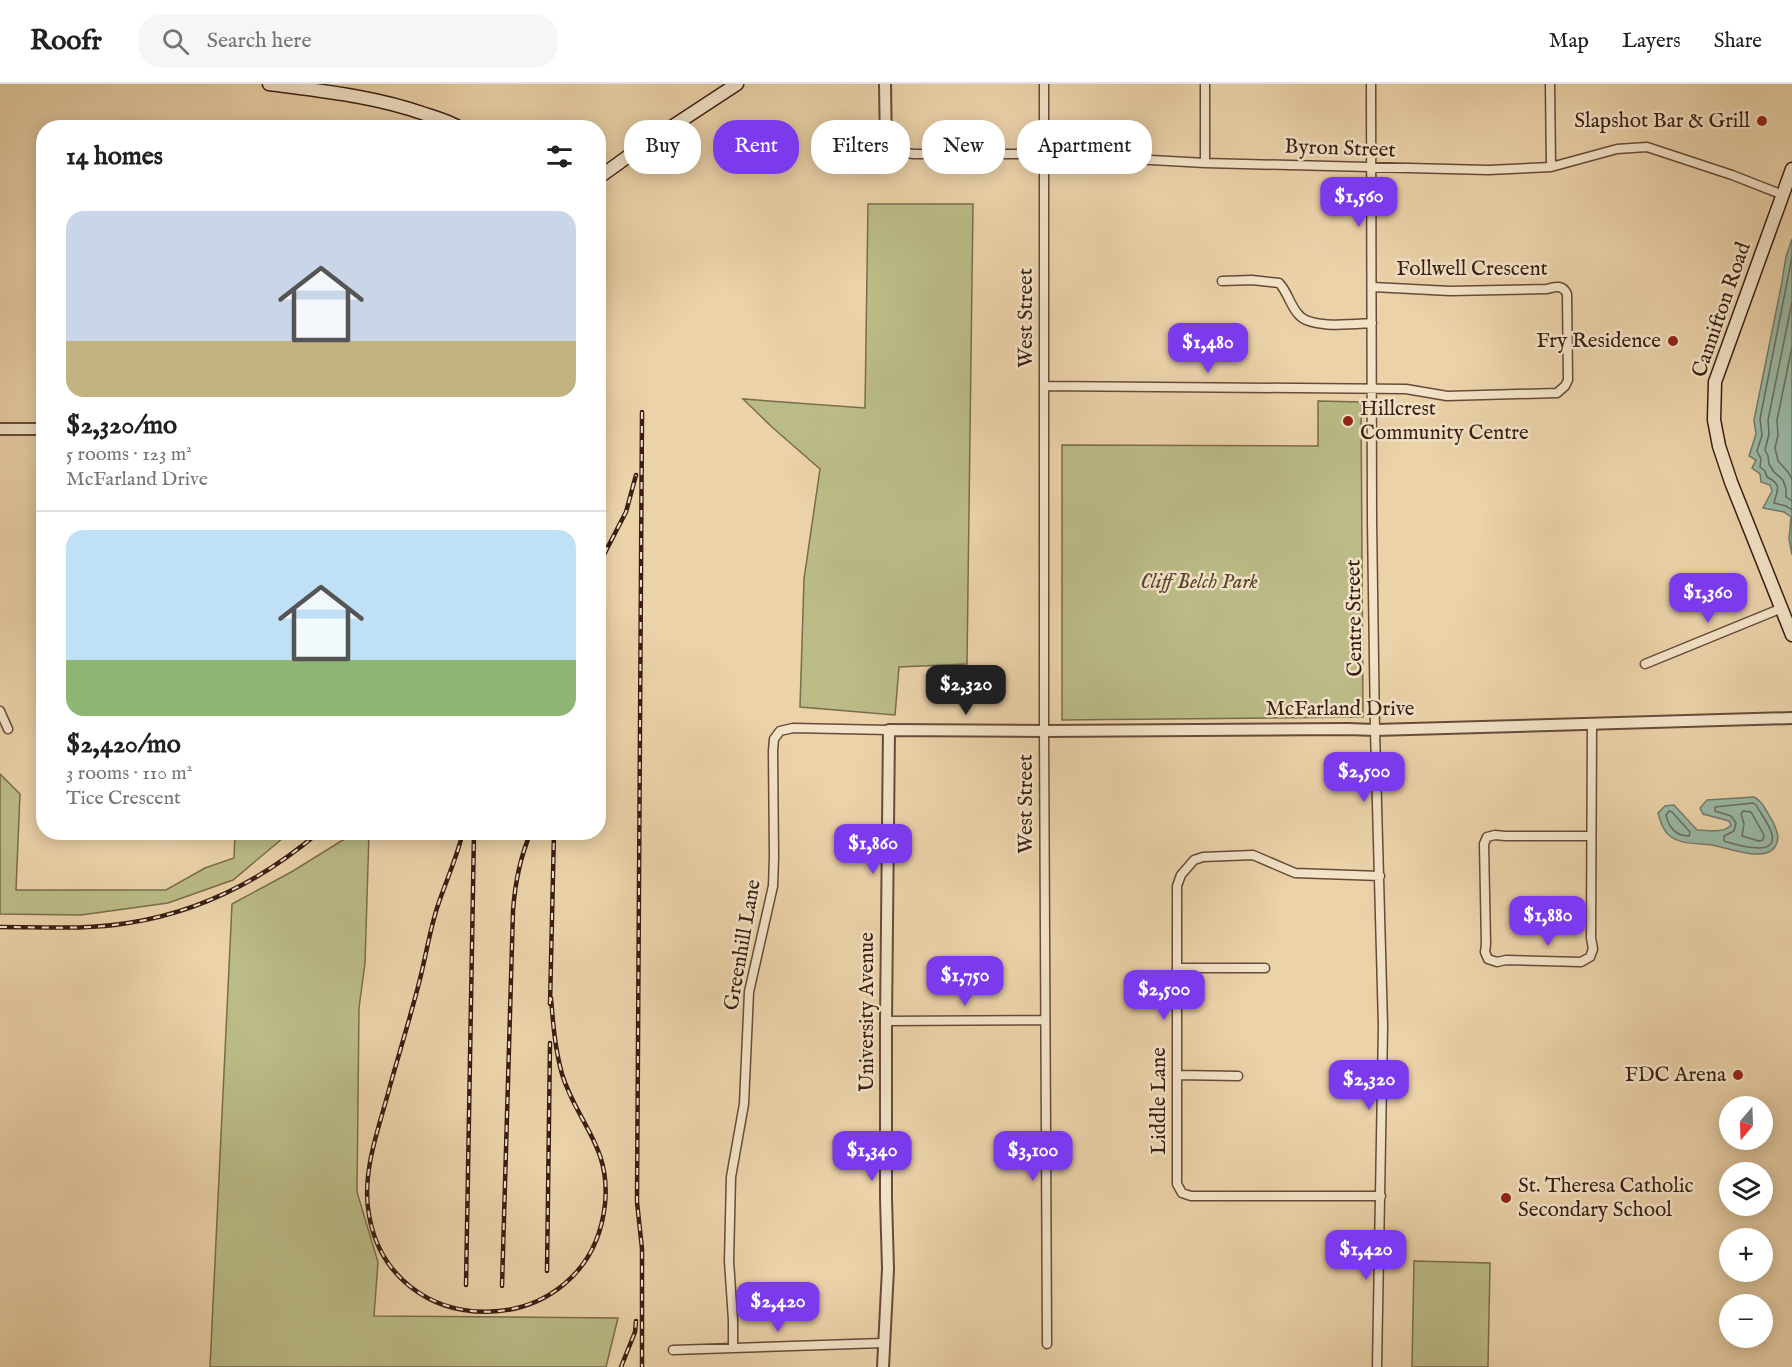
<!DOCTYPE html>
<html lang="en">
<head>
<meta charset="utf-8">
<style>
	:root { --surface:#fff; --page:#f6f6f6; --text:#202124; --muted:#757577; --line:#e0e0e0; --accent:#7c3aed }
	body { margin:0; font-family:"IM FELL English",serif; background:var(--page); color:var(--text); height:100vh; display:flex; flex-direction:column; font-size:22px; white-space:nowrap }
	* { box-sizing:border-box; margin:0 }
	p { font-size:20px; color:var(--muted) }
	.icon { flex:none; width:33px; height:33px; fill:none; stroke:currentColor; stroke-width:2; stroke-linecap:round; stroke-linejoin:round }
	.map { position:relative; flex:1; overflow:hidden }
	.side { position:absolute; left:36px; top:36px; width:570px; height:720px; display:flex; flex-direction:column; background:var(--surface); border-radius:24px; box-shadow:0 3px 15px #0003 }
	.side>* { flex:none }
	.guide { position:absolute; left:624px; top:36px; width:570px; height:54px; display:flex; gap:12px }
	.needle { width:39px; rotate:199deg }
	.tools { position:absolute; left:1719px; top:1012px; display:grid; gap:12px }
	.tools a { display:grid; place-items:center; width:54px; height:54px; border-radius:50%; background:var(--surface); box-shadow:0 3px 15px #0003; font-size:30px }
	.price { position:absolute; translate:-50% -51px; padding:0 14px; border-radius:12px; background:var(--accent); color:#fff; font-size:20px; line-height:39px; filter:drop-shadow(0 2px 3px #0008) }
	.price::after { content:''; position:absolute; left:50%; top:36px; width:18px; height:14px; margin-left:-9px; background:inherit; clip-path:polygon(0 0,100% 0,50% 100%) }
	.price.current { background:#222; color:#fff }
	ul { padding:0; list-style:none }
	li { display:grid; align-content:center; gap:12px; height:318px; padding:0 30px }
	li+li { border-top:2px solid var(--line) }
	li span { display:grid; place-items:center; height:186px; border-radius:18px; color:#555 }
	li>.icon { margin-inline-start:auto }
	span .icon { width:108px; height:108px; fill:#fffc; stroke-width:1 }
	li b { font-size:26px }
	h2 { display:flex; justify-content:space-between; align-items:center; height:72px; padding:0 30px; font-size:26px }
	.pill { padding:0 21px; border-radius:24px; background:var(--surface); box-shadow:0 3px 15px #0003; font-size:21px; line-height:54px }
	.pill.current { background:var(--accent); color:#fff }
	header { display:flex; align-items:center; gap:36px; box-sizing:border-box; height:84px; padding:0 30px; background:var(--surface); border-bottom:2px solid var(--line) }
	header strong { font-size:28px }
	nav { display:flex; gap:33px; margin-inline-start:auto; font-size:21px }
	.search { width:420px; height:54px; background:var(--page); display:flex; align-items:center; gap:15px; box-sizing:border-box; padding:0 21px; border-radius:24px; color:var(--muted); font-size:22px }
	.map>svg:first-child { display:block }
</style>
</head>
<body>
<header>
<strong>Roofr</strong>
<div class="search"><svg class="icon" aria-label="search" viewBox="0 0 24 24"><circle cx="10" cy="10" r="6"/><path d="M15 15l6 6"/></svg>Search here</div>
<nav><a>Map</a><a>Layers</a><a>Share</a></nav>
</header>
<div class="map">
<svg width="1792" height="1283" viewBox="0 0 1792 1283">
	<rect width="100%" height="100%" fill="#ebd2a9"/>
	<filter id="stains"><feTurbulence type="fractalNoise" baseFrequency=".00333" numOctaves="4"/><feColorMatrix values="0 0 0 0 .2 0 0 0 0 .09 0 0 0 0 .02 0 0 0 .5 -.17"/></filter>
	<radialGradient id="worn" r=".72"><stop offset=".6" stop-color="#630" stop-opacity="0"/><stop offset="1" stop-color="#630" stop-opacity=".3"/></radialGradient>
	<path fill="#babb86" stroke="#7a6c4c" stroke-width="1.5" d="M868,120H973L967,580L899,583L895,631L800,623L804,495L820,385L773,344L743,315L865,324Z
		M1318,317L1361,318L1363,633L1062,636V361L1318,362Z
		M0,690L20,710L16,806H166L205,784L234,774L235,749H289L233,796L168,819L81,831L0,830Z
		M354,749H369L365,879L359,924L357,1108L378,1178L374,1232L618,1234L606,1283H210L232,820L293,787Z
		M1414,1177L1490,1179L1488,1283H1412Z"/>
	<path fill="#99b8a5" stroke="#737a6a" stroke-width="1.5" d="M1792,155V471L1789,455L1791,433L1784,428L1763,424L1772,407L1770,401L1761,398L1760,390L1752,384L1756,376L1749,372L1756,350L1754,336L1781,203L1786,173Z
		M1754,713C1763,717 1767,729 1773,738C1777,747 1781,755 1774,764C1764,778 1728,764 1712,761C1699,759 1683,761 1671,753C1663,747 1661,739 1658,729L1665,722L1674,721L1697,746C1708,746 1723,750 1731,741L1729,737L1703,730L1700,724L1707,716Z"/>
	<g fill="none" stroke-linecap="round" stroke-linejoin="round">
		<path stroke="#696b5c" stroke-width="1.5" d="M1792,173L1760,335L1762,351L1757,367L1761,375L1760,383L1765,387L1767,393C1783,401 1777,406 1774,419L1786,422L1792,426
			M1792,218L1768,336L1769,350L1765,366L1768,372L1769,380L1774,388L1783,396L1786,405V413L1792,417
			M1792,263L1777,336L1778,351L1775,364L1778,377L1788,388L1792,395
			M1753,719L1756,721C1761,730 1770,741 1772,751C1777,774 1734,760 1724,757V752L1734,747L1736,739L1731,732L1715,727V723Z
			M1669,727L1672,728L1690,748L1689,752C1676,752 1669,744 1666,731Z
			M1743,727L1751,728L1764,751L1763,756L1759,757L1742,752L1744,740L1741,730Z"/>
		<defs>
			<path id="minor" d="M1044,0V647L1047,1260
				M1371,0L1372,437L1375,646L1383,942L1377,1283
				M1550,0L1551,83
				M886,64L897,68L914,70H1044L1205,79L1488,86L1551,83L1617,65L1647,63L1732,91L1783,111
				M1205,79V0
				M1222,197L1252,196L1279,199C1288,208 1290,222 1299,231C1311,245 1353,240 1372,239
				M1044,302L1406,305L1447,312L1557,309L1565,302L1568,296L1567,210C1563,201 1556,202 1547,205L1450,207L1373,203
				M1645,580L1782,524
				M0,627L8,645
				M1591,752H1505L1495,751L1487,753L1484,760L1486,860L1485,868L1488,875L1497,878L1506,876L1581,878L1590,873L1593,865L1591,854L1592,640
				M1380,792L1295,789L1253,771L1203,773L1194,776L1181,791L1177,802V1100L1182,1109L1191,1112H1381
				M1177,884H1265
				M886,937L1044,936
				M1177,991L1238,992
				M733,1263V1236L729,1177L731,1093L744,1020L749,908L773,802L774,773L773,667L774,655L780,647L793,644L889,646
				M673,1266L883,1259"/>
			<path id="tertiary" d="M885,0L886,64
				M0,345H44
				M883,1283L888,1185L886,1114V937L889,646L1044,647L1348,645L1375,646L1792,634"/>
			<path id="secondary" d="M269,0C322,7 374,12 425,30C437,34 449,37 460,44
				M1792,85L1715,298L1714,336L1719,362L1731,398L1792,551
				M598,94L644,61L737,0"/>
		</defs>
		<use href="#minor" stroke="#664b38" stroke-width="11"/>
		<use href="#tertiary" stroke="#664b38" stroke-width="14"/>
		<use href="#secondary" stroke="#391e12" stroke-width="15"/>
		<use href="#minor" stroke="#f2e2c7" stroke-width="8"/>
		<use href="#tertiary" stroke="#f2e2c7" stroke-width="10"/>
		<use href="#secondary" stroke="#f2e2c7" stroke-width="12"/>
		<defs>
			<path id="rail" d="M642,328L637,1118L642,1165V1283
				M598,482L626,428L636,391
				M463,748C457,773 446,797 438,821C430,845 426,871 420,895C411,931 400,966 390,1002C380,1041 363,1083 368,1124C385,1264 590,1262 605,1120C611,1062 577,1039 562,990C555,965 553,939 551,914
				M0,843C42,843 86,846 128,839C200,828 264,795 319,748
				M550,920L554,748
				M547,1187L550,959
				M466,1201L474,748
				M502,1202L513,827C515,799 520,773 531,748
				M621,1283L635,1248L636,1237"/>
		</defs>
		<use href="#rail" stroke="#391e12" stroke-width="4.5"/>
		<use href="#rail" stroke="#f2e2c7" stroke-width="2" stroke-dasharray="7" stroke-linecap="butt"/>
	</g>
	<g fill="#8f2418" stroke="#f2e2c7" stroke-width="2">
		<circle cx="1762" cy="37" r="6"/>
		<circle cx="1673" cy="257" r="6"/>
		<circle cx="1348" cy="337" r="6"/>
		<circle cx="1738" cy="991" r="6"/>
		<circle cx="1506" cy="1114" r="6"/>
	</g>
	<g text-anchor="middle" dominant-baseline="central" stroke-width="5" stroke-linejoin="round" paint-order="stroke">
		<g font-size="21" fill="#391e12" stroke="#f2e2c7" text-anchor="end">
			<text x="1750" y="37">Slapshot Bar &amp; Grill</text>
			<text x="1661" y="257">Fry Residence</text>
			<text x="1360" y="325" text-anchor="start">Hillcrest<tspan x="1360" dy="24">Community Centre</tspan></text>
			<text x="1726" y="991">FDC Arena</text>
			<text x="1518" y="1102" text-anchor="start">St. Theresa Catholic<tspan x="1518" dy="24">Secondary School</tspan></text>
		</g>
		<g font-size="21" fill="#391e12" stroke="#f2e2c7">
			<text transform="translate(1340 65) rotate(2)">Byron Street</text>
			<text x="1472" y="185">Follwell Crescent</text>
			<text transform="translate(1722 226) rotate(-71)">Cannifton Road</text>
			<text transform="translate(1026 234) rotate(-90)">West Street</text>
			<text transform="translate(1355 534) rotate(-91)">Centre Street</text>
			<text x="1340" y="625">McFarland Drive</text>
			<text transform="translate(1026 720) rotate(-90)">West Street</text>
			<text transform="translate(743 861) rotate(-80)">Greenhill Lane</text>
			<text transform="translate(867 928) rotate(-90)">University Avenue</text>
			<text transform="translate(1159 1017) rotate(-90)">Liddle Lane</text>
		</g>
		<g font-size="21" font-style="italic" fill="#59452f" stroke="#f2e2c7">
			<text x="1199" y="498">Cliff Belch Park</text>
		</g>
	</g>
	<rect width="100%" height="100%" filter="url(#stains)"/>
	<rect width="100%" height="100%" fill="url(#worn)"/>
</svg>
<div class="tools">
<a><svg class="needle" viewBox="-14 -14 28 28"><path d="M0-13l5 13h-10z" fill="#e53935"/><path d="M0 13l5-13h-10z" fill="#757577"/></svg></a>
<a><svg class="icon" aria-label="layers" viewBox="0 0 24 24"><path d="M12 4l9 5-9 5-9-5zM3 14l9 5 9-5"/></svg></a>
<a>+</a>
<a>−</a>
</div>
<b class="price" style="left:1359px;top:144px">$1,560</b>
<b class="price" style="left:1208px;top:290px">$1,480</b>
<b class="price" style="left:1708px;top:540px">$1,360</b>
<b class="price current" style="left:966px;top:632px">$2,320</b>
<b class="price" style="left:1364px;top:719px">$2,500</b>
<b class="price" style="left:873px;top:791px">$1,860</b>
<b class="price" style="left:1548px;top:863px">$1,880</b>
<b class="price" style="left:965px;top:923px">$1,750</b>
<b class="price" style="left:1164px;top:937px">$2,500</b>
<b class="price" style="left:1369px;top:1027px">$2,320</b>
<b class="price" style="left:872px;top:1098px">$1,340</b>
<b class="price" style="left:1033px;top:1098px">$3,100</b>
<b class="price" style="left:1366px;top:1197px">$1,420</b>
<b class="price" style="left:778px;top:1249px">$2,420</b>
<div class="guide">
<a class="pill">Buy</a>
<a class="pill current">Rent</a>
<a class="pill">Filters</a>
<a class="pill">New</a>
<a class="pill">Apartment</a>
</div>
<section class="side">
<h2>14 homes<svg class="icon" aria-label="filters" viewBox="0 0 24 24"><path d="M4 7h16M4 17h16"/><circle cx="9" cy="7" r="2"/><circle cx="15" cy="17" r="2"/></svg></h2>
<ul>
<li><span style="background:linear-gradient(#c9d6e8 70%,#c2b280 0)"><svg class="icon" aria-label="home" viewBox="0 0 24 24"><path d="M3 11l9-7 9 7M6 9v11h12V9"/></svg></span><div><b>$2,320/mo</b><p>5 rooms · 123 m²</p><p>McFarland Drive</p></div></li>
<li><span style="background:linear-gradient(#bfe0f5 70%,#8fb573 0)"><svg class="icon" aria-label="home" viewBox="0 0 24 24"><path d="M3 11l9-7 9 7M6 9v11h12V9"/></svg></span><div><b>$2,420/mo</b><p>3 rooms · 110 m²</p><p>Tice Crescent</p></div></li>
</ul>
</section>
</div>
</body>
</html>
